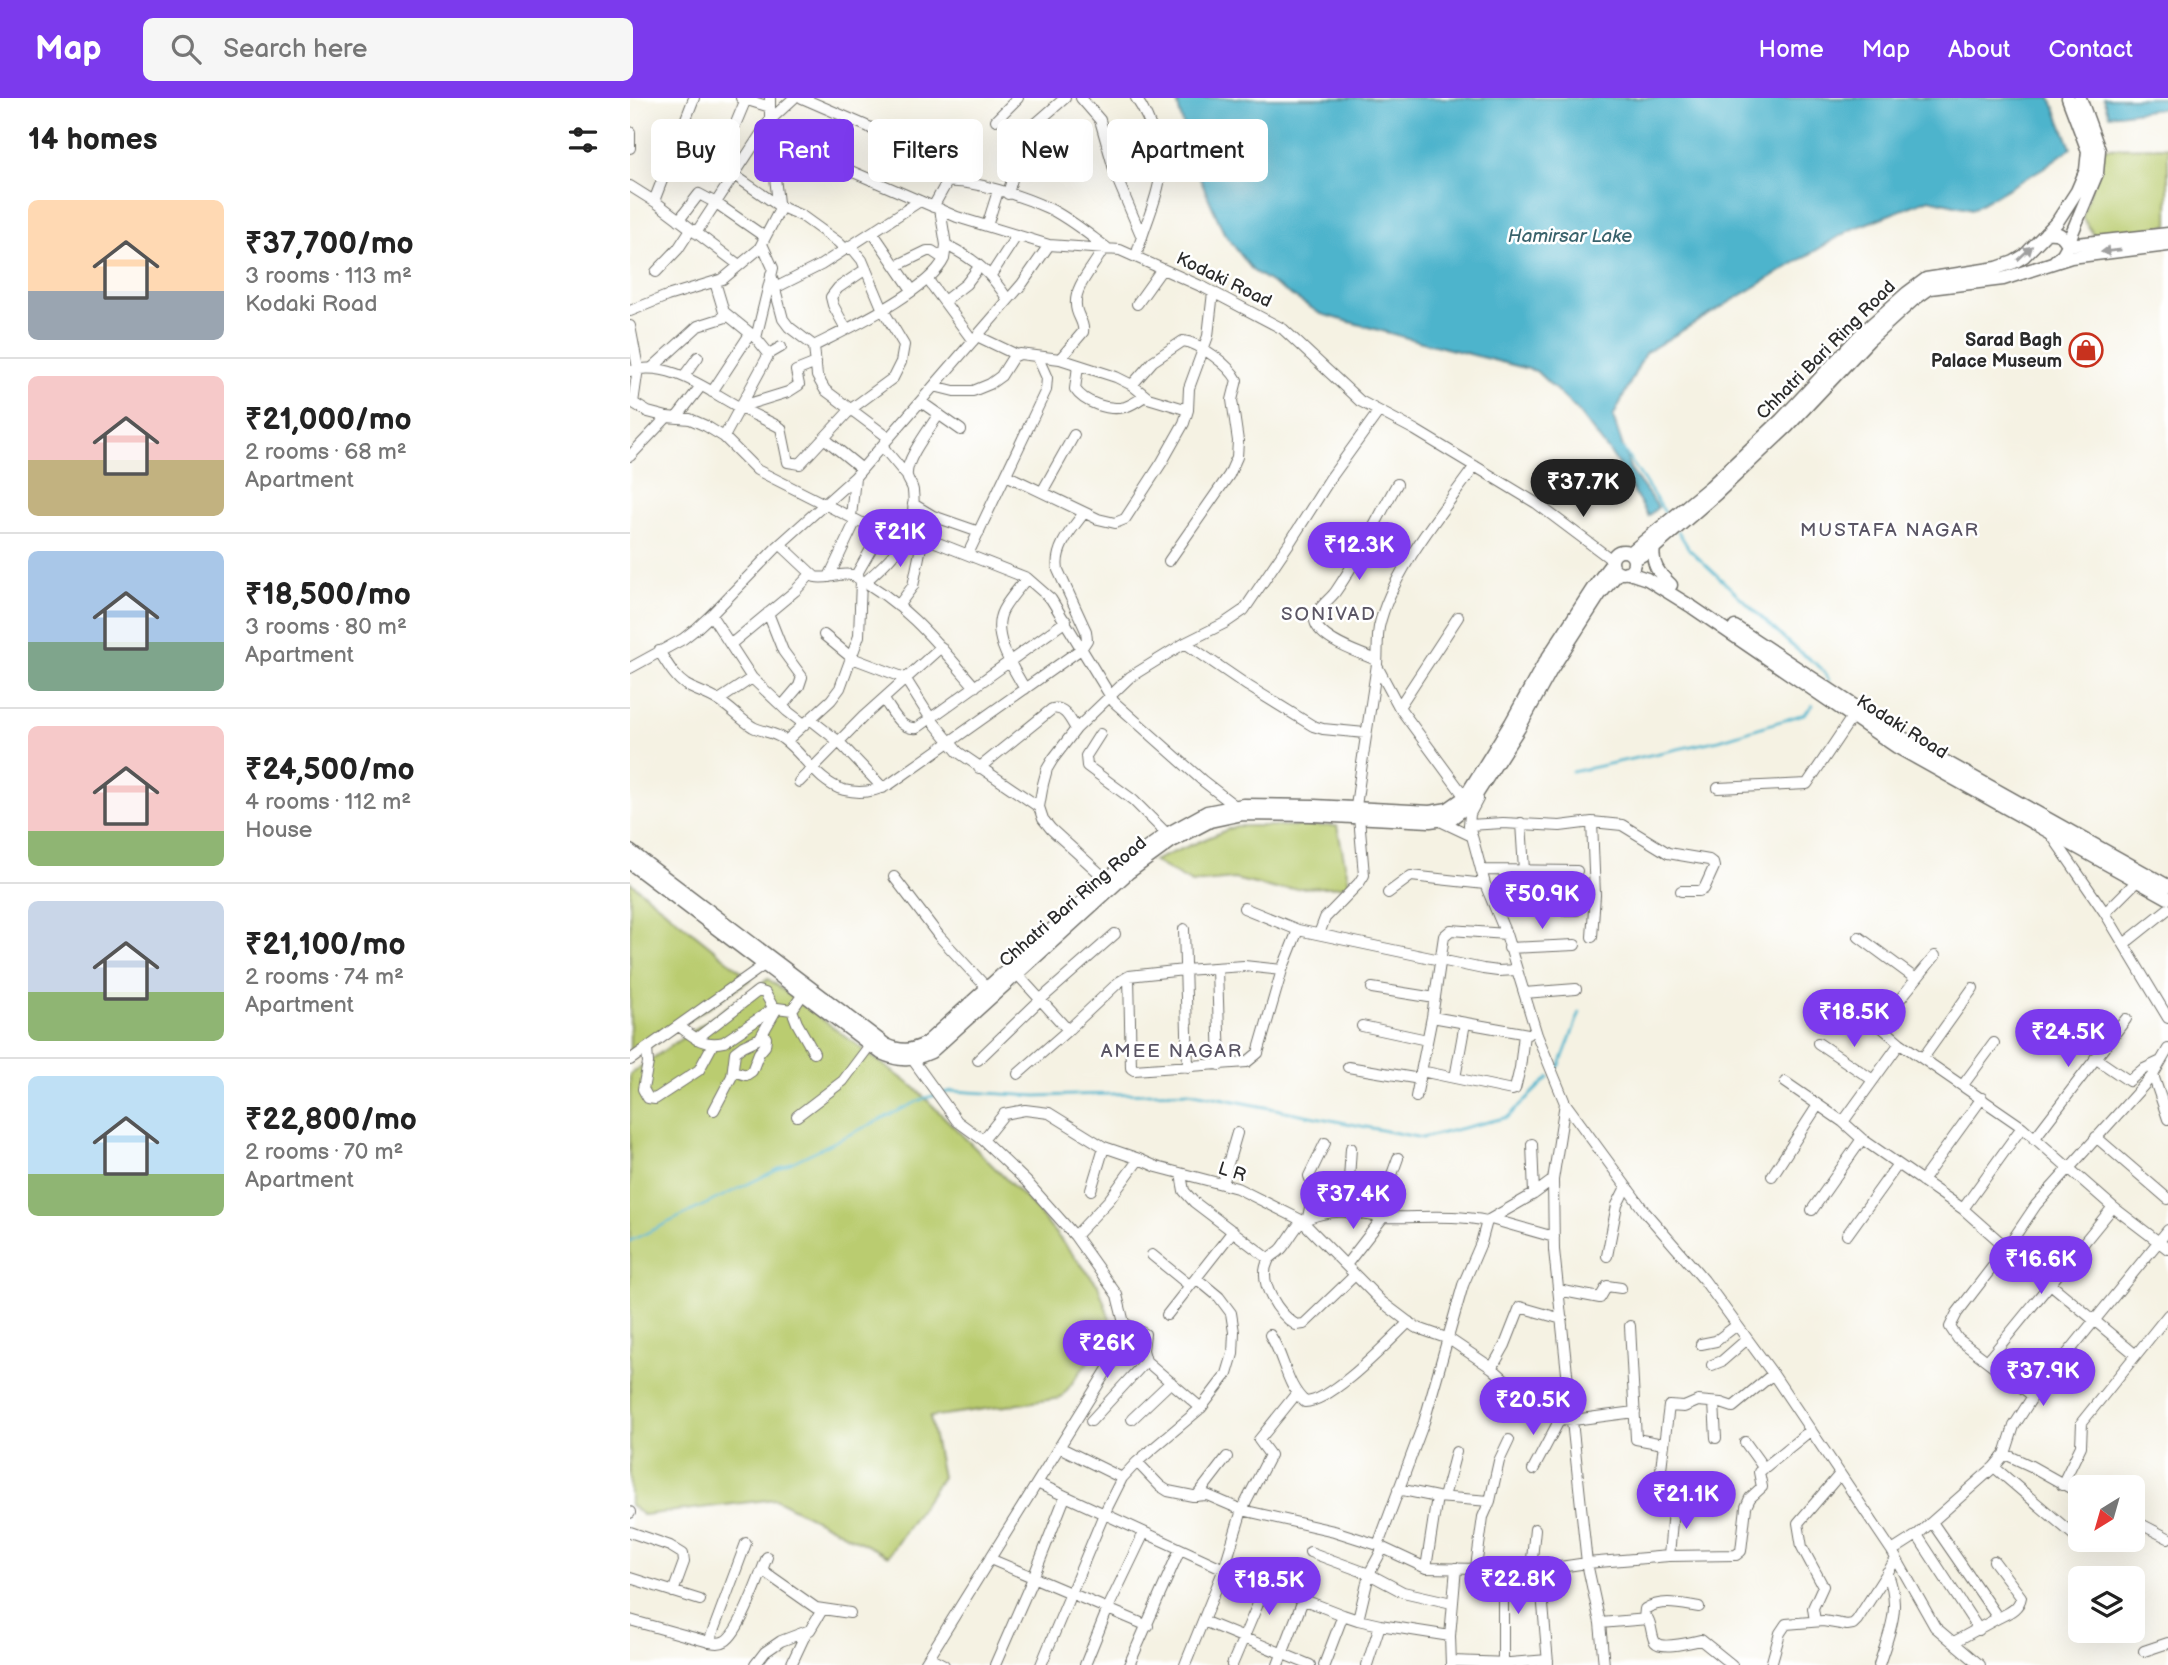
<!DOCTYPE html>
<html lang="en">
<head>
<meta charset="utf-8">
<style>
	:root { --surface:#fff; --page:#f6f6f6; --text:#222; --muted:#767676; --line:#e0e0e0; --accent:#7c3aed }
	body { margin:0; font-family:"Balsamiq Sans",sans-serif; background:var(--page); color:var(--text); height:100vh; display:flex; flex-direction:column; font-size:26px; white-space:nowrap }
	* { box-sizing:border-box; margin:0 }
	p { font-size:23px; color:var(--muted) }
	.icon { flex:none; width:38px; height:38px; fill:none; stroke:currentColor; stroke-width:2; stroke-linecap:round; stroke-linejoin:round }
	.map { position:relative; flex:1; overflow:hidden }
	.details { display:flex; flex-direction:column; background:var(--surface); width:630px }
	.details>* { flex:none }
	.guide { position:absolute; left:21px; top:21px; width:665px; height:63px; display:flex; gap:14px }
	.needle { width:46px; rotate:217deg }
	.buttons { position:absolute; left:1438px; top:1377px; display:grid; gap:14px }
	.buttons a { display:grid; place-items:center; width:77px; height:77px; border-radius:10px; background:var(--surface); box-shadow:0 7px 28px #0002; font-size:35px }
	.price { position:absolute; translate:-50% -60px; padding:0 16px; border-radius:24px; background:var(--accent); color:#fff; font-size:23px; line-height:46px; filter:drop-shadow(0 2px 4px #0008) }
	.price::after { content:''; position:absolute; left:50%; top:42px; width:21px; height:16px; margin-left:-10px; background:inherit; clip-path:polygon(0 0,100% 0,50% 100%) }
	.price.active { background:#222; color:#fff }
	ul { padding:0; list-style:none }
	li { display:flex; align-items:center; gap:21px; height:175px; padding:0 28px }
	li+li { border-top:2px solid var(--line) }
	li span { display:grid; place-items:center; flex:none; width:196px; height:140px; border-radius:10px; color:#555 }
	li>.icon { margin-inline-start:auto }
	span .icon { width:84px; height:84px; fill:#fffc; stroke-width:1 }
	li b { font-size:30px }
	h2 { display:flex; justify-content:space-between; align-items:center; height:84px; padding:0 28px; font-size:30px }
	.pill { padding:0 24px; border-radius:10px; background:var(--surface); box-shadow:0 7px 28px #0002; font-size:24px; line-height:63px }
	.pill.active { background:var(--accent); color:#fff }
	header { display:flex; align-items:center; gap:42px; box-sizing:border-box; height:98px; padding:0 35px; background:var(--accent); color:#fff }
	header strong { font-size:33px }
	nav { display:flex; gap:38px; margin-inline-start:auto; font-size:24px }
	.search { width:490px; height:63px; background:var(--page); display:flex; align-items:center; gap:18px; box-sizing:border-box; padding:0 24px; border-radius:10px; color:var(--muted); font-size:26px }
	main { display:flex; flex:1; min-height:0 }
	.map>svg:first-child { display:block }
</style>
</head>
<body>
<header>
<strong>Map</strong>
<div class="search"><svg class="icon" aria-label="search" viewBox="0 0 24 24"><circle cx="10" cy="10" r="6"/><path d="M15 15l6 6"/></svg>Search here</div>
<nav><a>Home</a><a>Map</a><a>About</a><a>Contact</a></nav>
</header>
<main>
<section class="details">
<h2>14 homes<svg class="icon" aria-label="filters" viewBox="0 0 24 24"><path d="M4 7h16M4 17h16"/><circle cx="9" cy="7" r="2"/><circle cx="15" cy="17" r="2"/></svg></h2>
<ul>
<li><span style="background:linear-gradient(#ffd9b3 65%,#9aa5b1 0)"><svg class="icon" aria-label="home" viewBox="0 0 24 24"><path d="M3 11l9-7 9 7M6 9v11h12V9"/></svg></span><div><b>₹37,700/mo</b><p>3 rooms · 113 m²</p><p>Kodaki Road</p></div></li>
<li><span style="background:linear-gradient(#f6c9c9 60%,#c2b280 0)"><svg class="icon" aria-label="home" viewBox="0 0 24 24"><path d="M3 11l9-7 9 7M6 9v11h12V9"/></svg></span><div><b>₹21,000/mo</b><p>2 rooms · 68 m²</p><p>Apartment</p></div></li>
<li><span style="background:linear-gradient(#a9c7e8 65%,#7fa58c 0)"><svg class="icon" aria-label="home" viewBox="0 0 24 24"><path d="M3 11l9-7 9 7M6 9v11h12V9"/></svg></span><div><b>₹18,500/mo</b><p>3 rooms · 80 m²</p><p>Apartment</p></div></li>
<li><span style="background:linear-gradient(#f6c9c9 75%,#8fb573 0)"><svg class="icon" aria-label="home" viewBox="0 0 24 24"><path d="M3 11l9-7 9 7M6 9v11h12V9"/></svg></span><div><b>₹24,500/mo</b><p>4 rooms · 112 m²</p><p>House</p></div></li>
<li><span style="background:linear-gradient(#c9d6e8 65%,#8fb573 0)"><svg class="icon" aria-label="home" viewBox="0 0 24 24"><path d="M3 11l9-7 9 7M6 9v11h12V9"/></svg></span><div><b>₹21,100/mo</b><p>2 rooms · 74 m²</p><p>Apartment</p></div></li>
<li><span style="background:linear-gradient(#bfe0f5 70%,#8fb573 0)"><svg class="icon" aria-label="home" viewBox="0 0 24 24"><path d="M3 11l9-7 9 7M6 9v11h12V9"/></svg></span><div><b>₹22,800/mo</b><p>2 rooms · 70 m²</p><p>Apartment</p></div></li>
</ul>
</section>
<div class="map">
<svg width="1538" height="1567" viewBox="0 0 1538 1567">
	<rect width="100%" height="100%" fill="#fff"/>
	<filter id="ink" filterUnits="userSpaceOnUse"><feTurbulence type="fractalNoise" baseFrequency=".0143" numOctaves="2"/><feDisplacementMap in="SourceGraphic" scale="14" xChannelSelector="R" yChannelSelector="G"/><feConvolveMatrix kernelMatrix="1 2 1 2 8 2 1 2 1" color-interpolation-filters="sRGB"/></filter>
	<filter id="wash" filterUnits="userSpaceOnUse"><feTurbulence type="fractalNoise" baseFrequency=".00686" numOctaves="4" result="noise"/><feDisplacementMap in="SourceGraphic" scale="28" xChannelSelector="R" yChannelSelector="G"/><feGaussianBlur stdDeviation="1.57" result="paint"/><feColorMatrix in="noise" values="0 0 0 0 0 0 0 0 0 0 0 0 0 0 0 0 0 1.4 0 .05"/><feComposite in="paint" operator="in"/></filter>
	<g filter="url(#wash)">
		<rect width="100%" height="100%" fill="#f5f2e3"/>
		<path fill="#bacc6f" stroke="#727c4d" stroke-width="2" d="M1538,49V127L1466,140L1452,119L1474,50Z
			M606,728H707L720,788L646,791L604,781L562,785L523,763Z
			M0,784L121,881L0,961Z
			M138,881L285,990L402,1107L468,1187L483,1230L431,1300L300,1319L312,1379L258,1458L145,1401L13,1417L0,1407V976Z"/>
		<path fill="#4eb4cc" stroke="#3c707c" stroke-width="2" d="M546,0H1421L1441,50L1413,70L1342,111L1299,101L1220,132L1015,255L983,319L1001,373L1028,409L1018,418L984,360L946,311L906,273L788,243L691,216L623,173L594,135L564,67Z
			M1473,0H1538V10L1479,17Z"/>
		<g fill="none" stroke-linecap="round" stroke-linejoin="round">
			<path stroke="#4eb4cc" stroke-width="2.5" d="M993,351L1038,419
				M1048,433L1059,451L1161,547L1191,570L1199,582
				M942,674L1089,642L1174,616L1183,607
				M926,971L930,967L950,914
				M0,1143L295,1000L322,993L406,998L559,994L792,1040L878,1019L919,979"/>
		</g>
	</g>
	<g filter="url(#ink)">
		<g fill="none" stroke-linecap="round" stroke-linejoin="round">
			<defs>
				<path id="minor" d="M111,0L140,9
					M172,0L239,29L271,51L303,69L317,84C344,82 392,98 418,110C439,120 458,136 477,150
					M451,0L470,22L486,78L511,137
					M366,22L388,0
					M0,34V50
					M140,38L327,119L419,147L490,152L575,190L653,231L730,303L785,332L906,405L982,462
					M91,61L116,1
					M0,88L27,105L109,167
					M378,96L391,48L403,28L435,0
					M24,103L64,0
					M303,109L317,84
					M310,111L316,147
					M49,122L69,96L86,105L135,139
					M357,128L368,93
					M66,135L140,22L164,0
					M243,135L282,192
					M132,146L143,170L126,240L139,256
					M506,159C512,134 524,110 529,85C533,57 521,22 506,0
					M266,168L297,153H302L314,161L316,147C345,161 361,175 378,202
					M26,174L48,151L61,131
					M141,176L153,221L159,229L184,248L187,278L195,292L259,340
					M361,177L387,137
					M298,182L343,243
					M85,184L94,214L126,240
					M145,190L191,167L290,103
					M314,203L336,186L349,169
					M507,206L532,171
					M0,213L37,198L93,181L129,151L149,113L140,38V0
					M0,228L8,270L3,305
					M216,231L203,207L201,199L208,190L236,171
					M347,238L387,257
					M184,248C217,231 299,193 314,161
					M430,261L453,234C455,224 446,218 446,207C444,188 465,168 473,151
					M448,268L445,291C454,305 479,313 495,309C502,307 509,302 515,298
					M22,270L68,228L99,218
					M0,273C39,262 74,290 107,308C121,316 137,322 151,330L158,364L170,366L221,311L263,280L271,264L274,247L253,212L232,162L223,151H215L208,144L172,118L149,108L104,77
					M54,278L68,259
					M502,287L523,263L553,243C570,245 599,267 607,282L602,302L608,343L607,359L599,377L539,463
					M304,288L324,293H343L360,286L371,278L383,259L390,256L430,261L486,279L502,287L518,300L558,312
					M82,294L120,236
					M0,303L18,314L37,319L60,321L76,328L94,339L127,372L238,428L280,434L397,480L421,501L484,604L573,683L609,711
					M291,304L331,332
					M109,309L158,294L169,287L166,273L186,265
					M47,319L71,288
					M94,339L139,256L151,249
					M194,340L232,371
					M252,348L277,378
					M0,358L37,319
					M376,377L468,421L485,425L495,421L532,364L554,325L558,312L559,290L578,238L583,194
					M412,394L444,337
					M283,406L303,418L349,434
					M221,419L225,379
					M150,446L185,479C198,482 208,474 222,477C273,502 309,547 345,589
					M338,456L416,292L417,280L408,260
					M199,479L226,422
					M225,479L252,432
					M235,484C264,458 288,436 283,393C283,388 278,383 277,378C275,362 300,330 309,316
					M268,508L283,488L293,439
					M138,515L153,553L172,579L169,588L152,608
					M81,517L122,580L157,613L174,626
					M194,537L222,560L275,580L301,621L328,654L409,709
					M555,545L618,588L683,628L693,631L735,635
					M101,546L165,493L181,476
					M29,553C37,565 44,579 56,587C66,593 79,596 89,603C101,610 111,622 123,629C133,634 144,634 153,641C174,656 187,684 214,692C230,696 245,694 260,686L451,551L457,542L456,533L428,472C424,450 442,431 454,415
					M747,562C731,556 689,542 685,523C684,512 700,502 706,493C729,460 747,421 767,386
					M747,568L769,609L835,699
					M0,570L53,541L67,530L81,517L147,449L225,379L392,186L419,147
					M395,591C383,570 360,537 373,512C379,501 389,490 397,480
					M89,602L122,580
					M254,602C263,614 270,632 287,630L436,523
					M769,609L828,519
					M180,621L208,643L253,690
					M470,636L456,658L457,668L503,702L537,736
					M156,643L201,602L210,590L229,538L231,482
					M349,670L422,611C435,608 440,621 446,631
					M169,684L233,619L311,549
					M1088,690L1177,686L1222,619
					M848,701L840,716L839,727L855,786L876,836L907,937L935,1005L1015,1114L1074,1182L1143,1276L1262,1453L1305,1529L1350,1567
					M726,709C732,661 740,614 747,566C748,554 747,541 749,529C761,474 813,413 845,368
					M808,722L842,738
					M891,725L894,772
					M839,727L873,725L930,728L962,724L992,727L1038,755L1079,762L1083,765L1084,769L1074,791L1069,793H1051
					M1420,735L1475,815L1538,920
					M851,772L947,773
					M264,779L309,838L357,890
					M477,782L421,731L413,721L409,709L413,686L417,671L423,661L446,631L500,579L555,545L595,525L614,512L660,444L700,381L749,313
					M758,795L781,778L855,786
					M614,810L668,832L853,871L868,873L886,872
					M866,812H947
					M1475,815L1507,783
					M554,831L558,969
					M689,836L695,820L729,785L734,777L729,719
					M962,839L965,797L962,724
					M1229,839L1286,881
					M1494,846L1538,811
					M879,850L945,847
					M1305,858L1249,927L1270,945L1392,1029L1483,1109L1538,1151
					M587,871L590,967
					M387,876L438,932L489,884L499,878L554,872L614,868L652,872
					M499,878L501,970L504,972L617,964L628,955L652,872L668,832
					M742,890L805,900
					M894,895L946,891
					M1211,903L1249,927
					M162,912L167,925L184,955
					M802,919L898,936
					M49,928C63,939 74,949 94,944L140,913L147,910L162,912L173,896
					M732,928L797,942
					M66,941L128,893L135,895L144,911
					M1188,945L1243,982
					M1270,945L1213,1024L1232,1041L1333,1111L1377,1150L1506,1257
					M17,950L18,965L13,991L18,1000L25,1001L69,972L83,946
					M1293,960L1343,890
					M1465,960L1499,983L1512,972L1531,963
					M0,962L134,867
					M283,962L327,1023L353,1042L396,1083L445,1138L487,1197L494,1225L487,1256L294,1567
					M348,962L411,901L485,836
					M718,969L790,981
					M103,973L116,977L122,973L129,955L135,948L136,940L134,936
					M791,973L882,992L885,991L890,970L894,936
					M388,976L438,932
					M1523,977L1538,1021
					M825,980L835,925
					M1155,984L1213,1024
					M1333,987L1364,945
					M786,999L802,919L814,838L821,832L876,836
					M935,1005L923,1082L924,1152L957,1465L970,1525L974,1567
					M84,1012L102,978L105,954L113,948L130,940L147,910
					M167,1018L213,983L240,947
					M1466,1039L1538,1101
					M1404,1041L1496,921
					M353,1042L374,1016L395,1012L419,1015L474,1049L509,1061L527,1069L607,1090L671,1122L752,1204L785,1229L819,1241L862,1270L910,1313L930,1321L943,1322L1005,1314
					M902,1046L904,1096
					M551,1076L554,1093L564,1104L639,1161
					M1142,1078L1188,1007
					M1292,1083L1352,1000
					M592,1086L607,1035
					M461,1092L474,1049
					M1333,1111L1392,1029
					M717,1112L721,1050
					M1182,1112L1232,1041
					M747,1118L768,1060
					M678,1119L684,1091L679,1078L695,1045
					M861,1121L924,1139
					M1217,1137L1268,1066
					M445,1138L479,1102L509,1061
					M522,1157L559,1187
					M977,1158L987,1107L996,1089
					M716,1167L754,1118
					M725,1177L674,1226L666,1227C649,1216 627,1185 638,1163C641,1157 649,1155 653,1149C668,1130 665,1122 692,1116C717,1110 732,1118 755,1119C789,1120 824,1116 857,1123
					M928,1192L970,1200L977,1188L991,1190
					M537,1217L603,1133
					M494,1225L515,1236L513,1252L516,1263L571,1310
					M1000,1228L1006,1341L1033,1346
					M640,1237C655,1259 655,1286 675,1304C702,1304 758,1244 779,1224
					M1071,1246L1086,1243L1107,1227
					M1358,1262L1483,1109
					M1082,1267L1092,1263L1116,1242
					M862,1270L875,1247L890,1209L932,1221
					M1403,1298L1328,1241L1320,1229L1327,1215L1377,1150L1406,1107L1523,977L1538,951
					M1084,1305L1086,1340
					M502,1321L541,1284
					M461,1323L516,1263
					M1115,1344L1133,1369
					M429,1349L492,1380
					M1375,1356L1401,1368L1451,1396
					M507,1364L530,1388L538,1393L563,1398L577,1397L612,1412L704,1433L748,1447
					M1364,1369L1453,1445
					M903,1372L930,1321
					M407,1385L594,1471L713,1517
					M1432,1387L1451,1348L1452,1324L1538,1217
					M768,1391L807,1399L860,1403
					M567,1398L597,1359
					M814,1399L826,1354
					M0,1415V1414
					M1503,1422L1538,1440
					M1302,1424L1368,1520L1324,1544
					M0,1434L40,1448L53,1456L54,1464L43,1494
					M1287,1437L1349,1532
					M753,1450L796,1470L910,1472L957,1465L1039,1458L1106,1457L1111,1453L1116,1409L1120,1400L1132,1389L1129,1374L1181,1332
					M1262,1453L1287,1437L1364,1369L1375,1356L1384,1328L1403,1298L1538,1132
					M680,1454L739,1476L773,1494L822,1505
					M1039,1458L1044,1400L1033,1396L1030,1382L1032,1362L1039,1308L1054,1309L1068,1303L1091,1305L1103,1309L1143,1276
					M360,1461L518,1528
					M1364,1463L1391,1499C1389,1511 1378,1515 1368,1520
					M846,1469L853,1419L860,1403L869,1363L879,1342
					M796,1470L807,1399
					M901,1471L905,1431
					M132,1472L186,1510L220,1515
					M910,1472L918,1565
					M0,1480L70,1502
					M1014,1521L1015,1511C1032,1501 1050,1506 1069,1509
					M0,1522L79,1544C85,1545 90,1546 95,1543C110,1535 130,1477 137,1459
					M728,1522L750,1527L820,1538
					M573,1523L680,1567
					M1185,1523L1183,1510L1193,1488L1172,1449L1168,1425L1210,1376
					M970,1525L1018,1521C1022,1528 1021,1538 1025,1544C1032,1552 1061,1544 1071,1542L1102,1567
					M79,1544L116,1445
					M1514,1553L1538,1545
					M299,1559L314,1567
					M821,1563L880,1565L918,1562
					M125,1567L135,1554L151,1543L180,1532L192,1512
					M161,1567L176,1535
					M365,1567L403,1480L435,1399
					M411,1567L474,1416L492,1380L507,1364L571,1310L597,1276L603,1256L604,1234L601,1215L589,1199L566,1180
					M455,1567L478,1510L514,1435
					M499,1567L550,1451
					M555,1567L594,1471L612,1412L640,1357L629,1342L666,1296
					M602,1567L636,1487
					M648,1567L673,1502
					M694,1567L713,1517L728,1522L739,1476L753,1450L748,1447L794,1324L833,1187L851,1145L857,1123L904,1096L923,1082
					M737,1567L750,1527
					M821,1567L820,1538L826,1470
					M873,1567V1470
					M1141,1567L1150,1535L1156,1526L1193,1523L1217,1527L1223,1526L1227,1522L1266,1461
					M1249,1567C1260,1532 1272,1510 1257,1474"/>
				<path id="major" d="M1416,135C1428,134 1433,136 1438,147L1538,136
					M1425,163L1433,156L1438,147L1442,135L1467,75L1469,52L1450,0
					M1024,450C1021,466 1029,476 1041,487
					M982 464a11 11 0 1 1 22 0a11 11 0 1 1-22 0Z
					M1000,455L1080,389L1151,322L1232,235L1277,195L1296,181L1367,170L1384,164L1394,158L1427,124L1447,93L1456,72L1458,53L1438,0
					M1005,461L1024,450L1087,395L1157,329L1239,242L1283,202L1300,190L1373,181L1441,159L1538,147
					M996,474L1017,481L1062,509L1267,649L1538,800
					M1105,529L1273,640L1538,788
					M0,753L256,947C271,954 281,953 295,946L492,768L537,736L577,714L613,707L684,708L800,714L818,711L835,699L881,625L913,567L963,490L981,466
					M0,765L251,955C271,964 281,963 301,954L498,775L542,743L580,723L613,716L684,717L800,723L822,720L841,705L889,630L921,572L970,496L989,474"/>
			</defs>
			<use href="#minor" stroke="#72716b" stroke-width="12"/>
			<use href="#major" stroke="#72716b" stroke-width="15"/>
			<use href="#minor" stroke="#fff" stroke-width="10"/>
			<use href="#major" stroke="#fff" stroke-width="12"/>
		</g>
		<defs><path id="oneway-solid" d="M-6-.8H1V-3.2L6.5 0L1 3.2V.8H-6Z" transform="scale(1.75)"/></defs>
		<g fill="#a0a0a0">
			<use href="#oneway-solid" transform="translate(1481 153) rotate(174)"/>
			<use href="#oneway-solid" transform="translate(1395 155) rotate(-43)"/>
		</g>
	</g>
	<defs>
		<symbol id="shop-ring" viewBox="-11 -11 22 22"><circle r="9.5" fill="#fff" stroke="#c8321e" stroke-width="1.5"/><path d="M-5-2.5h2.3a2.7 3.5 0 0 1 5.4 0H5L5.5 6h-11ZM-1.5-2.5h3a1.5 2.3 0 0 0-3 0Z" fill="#c8321e"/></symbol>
	</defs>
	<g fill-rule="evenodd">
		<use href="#shop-ring" x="1437" y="233" width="38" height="38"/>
	</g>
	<g text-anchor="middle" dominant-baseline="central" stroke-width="5" stroke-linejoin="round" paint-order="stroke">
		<g font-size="18" fill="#2b2b2b" stroke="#fff">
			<text transform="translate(594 182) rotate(26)">Kodaki Road</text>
			<text transform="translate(1196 252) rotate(-45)">Chhatri Bari Ring Road</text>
			<text transform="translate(1272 629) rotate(32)">Kodaki Road</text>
			<text transform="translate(443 804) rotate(-41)">Chhatri Bari Ring Road</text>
			<text transform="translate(602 1074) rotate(18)">L R</text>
		</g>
		<g font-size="18" font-weight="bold" fill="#2b2b2b" stroke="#fff" text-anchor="end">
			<text x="1432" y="242">Sarad Bagh<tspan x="1432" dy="21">Palace Museum</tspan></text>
		</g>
		<g font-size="19" font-style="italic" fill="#39626b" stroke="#fff">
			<text x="940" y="138">Hamirsar Lake</text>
		</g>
		<g font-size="19" letter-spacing="2" fill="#5b5665" stroke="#fff">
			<text x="1260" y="432">MUSTAFA NAGAR</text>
			<text x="699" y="516">SONIVAD</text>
			<text x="542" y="953">AMEE NAGAR</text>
		</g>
	</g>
</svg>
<div class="buttons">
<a><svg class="needle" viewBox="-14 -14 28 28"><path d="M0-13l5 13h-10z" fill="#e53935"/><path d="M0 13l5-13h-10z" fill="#767676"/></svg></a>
<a><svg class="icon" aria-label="layers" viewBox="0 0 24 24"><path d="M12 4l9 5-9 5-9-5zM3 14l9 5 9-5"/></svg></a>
</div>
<b class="price active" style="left:953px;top:421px">₹37.7K</b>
<b class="price" style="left:270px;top:471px">₹21K</b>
<b class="price" style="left:729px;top:484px">₹12.3K</b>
<b class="price" style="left:912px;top:833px">₹50.9K</b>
<b class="price" style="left:1224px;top:951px">₹18.5K</b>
<b class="price" style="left:1438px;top:971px">₹24.5K</b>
<b class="price" style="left:723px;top:1133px">₹37.4K</b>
<b class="price" style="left:1411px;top:1198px">₹16.6K</b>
<b class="price" style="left:477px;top:1282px">₹26K</b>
<b class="price" style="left:1413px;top:1310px">₹37.9K</b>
<b class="price" style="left:903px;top:1339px">₹20.5K</b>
<b class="price" style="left:1056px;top:1433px">₹21.1K</b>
<b class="price" style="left:888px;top:1518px">₹22.8K</b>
<b class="price" style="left:639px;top:1519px">₹18.5K</b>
<div class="guide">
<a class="pill">Buy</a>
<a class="pill active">Rent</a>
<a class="pill">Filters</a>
<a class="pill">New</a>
<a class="pill">Apartment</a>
</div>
</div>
</main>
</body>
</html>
